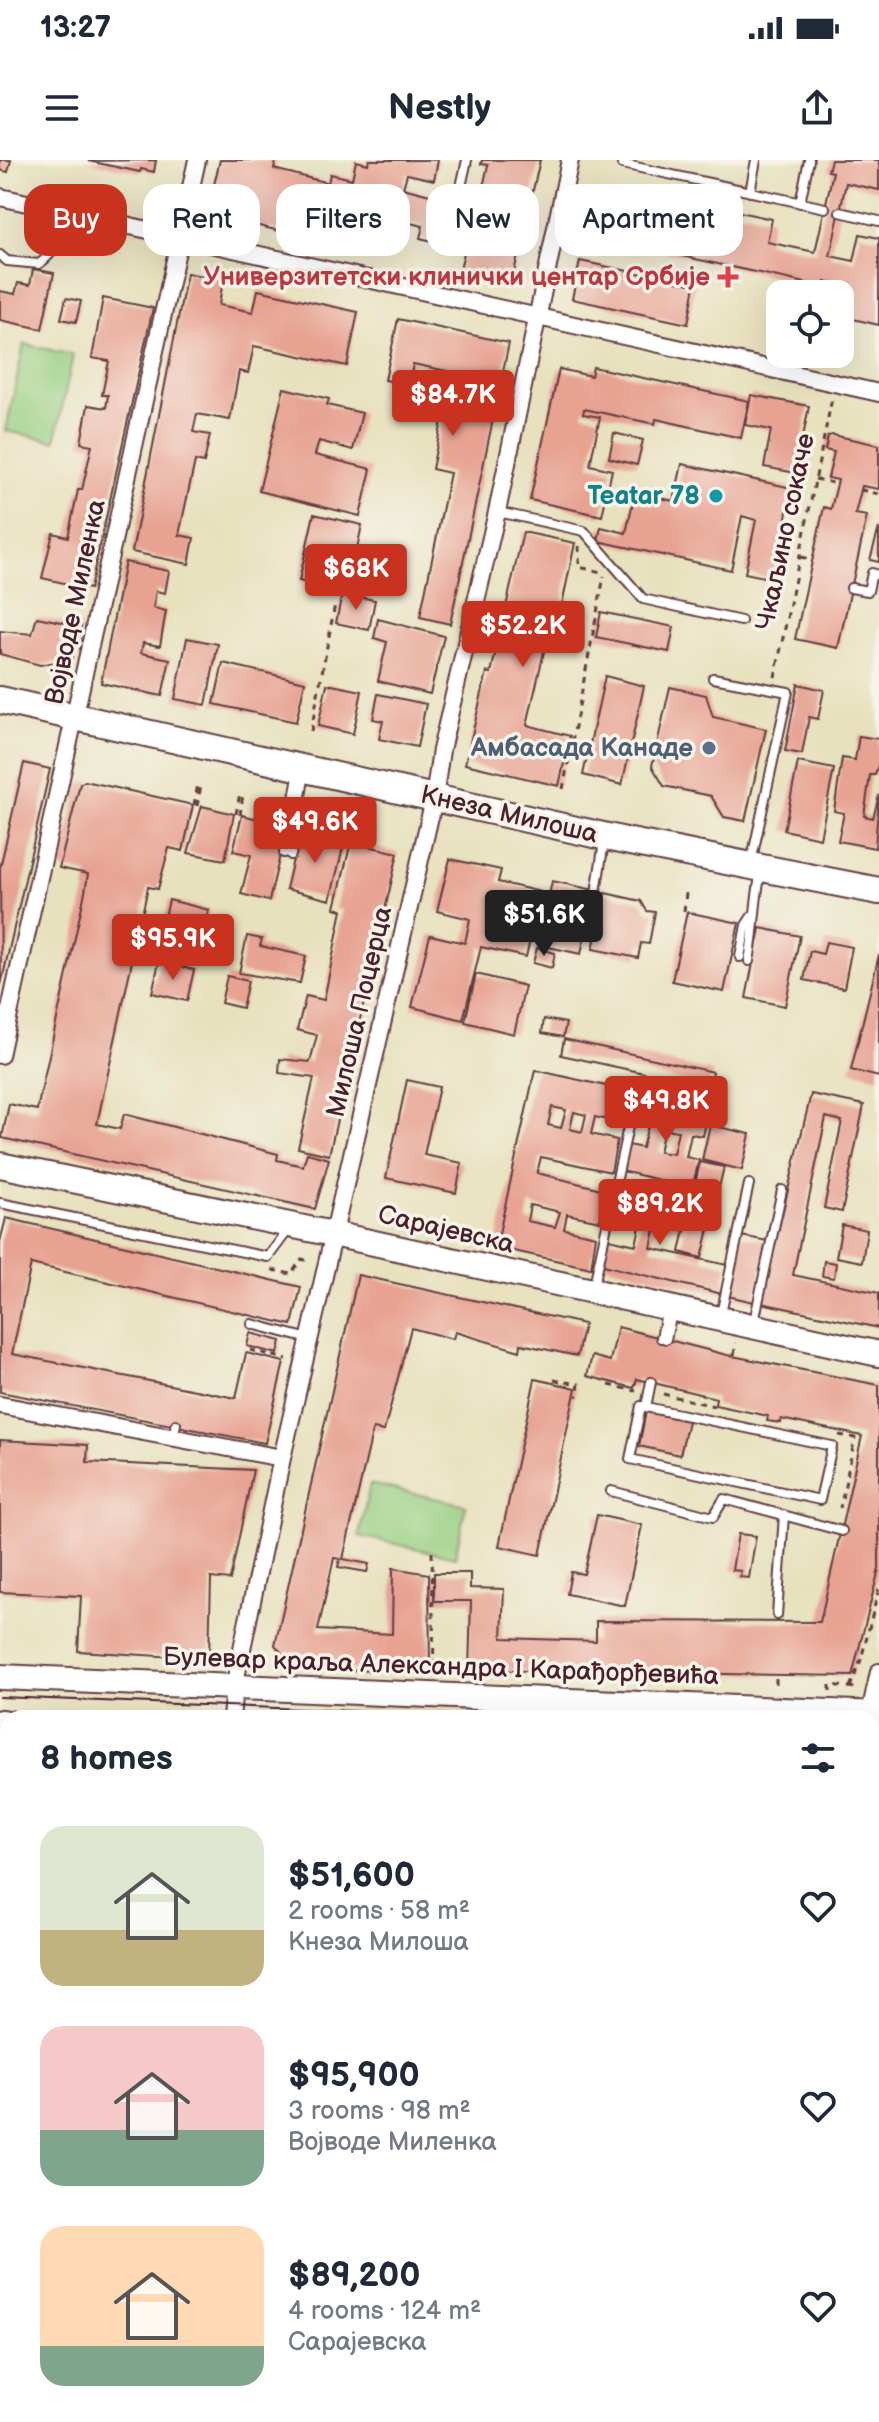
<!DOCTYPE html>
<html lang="en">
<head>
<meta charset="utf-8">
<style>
	:root { --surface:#fff; --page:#f2f2f3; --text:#1f2937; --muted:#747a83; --accent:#c8321e }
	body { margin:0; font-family:"Balsamiq Sans",sans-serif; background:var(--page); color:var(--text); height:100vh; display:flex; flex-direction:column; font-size:30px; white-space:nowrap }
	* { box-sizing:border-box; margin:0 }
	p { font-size:26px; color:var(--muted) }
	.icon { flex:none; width:44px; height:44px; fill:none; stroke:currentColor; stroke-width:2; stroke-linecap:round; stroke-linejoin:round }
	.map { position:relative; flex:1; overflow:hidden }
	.panel { position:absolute; left:0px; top:1550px; width:880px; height:712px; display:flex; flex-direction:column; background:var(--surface); border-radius:24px 24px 0 0; box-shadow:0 8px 32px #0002 }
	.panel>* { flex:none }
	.hud { position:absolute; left:24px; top:24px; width:832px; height:72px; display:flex; gap:16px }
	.controls { position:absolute; left:766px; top:120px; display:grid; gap:16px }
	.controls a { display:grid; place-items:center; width:88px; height:88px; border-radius:16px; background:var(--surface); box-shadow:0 8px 32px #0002; font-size:40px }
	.price { position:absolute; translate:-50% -68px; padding:0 18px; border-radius:8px; background:var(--accent); color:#fff; font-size:26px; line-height:52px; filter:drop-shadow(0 2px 4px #0008) }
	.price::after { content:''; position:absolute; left:50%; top:48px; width:24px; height:18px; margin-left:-12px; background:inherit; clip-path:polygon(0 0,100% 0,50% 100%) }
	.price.current { background:#222; color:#fff }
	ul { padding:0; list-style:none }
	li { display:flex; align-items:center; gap:24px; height:200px; padding:0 40px }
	li span { display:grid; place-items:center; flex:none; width:224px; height:160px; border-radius:24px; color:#555 }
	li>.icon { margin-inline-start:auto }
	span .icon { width:96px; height:96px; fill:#fffc; stroke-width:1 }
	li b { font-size:34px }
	h2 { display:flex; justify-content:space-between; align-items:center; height:96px; padding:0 40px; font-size:34px }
	.pill { padding:0 28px; border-radius:24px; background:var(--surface); box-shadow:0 8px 32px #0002; font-size:28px; line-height:72px }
	.pill.current { background:var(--accent); color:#fff }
	.status { display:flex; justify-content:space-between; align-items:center; height:56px; padding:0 40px; background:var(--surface); direction:ltr }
	.status svg { height:22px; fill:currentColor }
	header { display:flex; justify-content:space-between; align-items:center; height:104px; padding:0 40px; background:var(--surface); font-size:36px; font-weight:800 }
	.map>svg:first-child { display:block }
</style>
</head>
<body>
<div class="status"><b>13:27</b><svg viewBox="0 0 49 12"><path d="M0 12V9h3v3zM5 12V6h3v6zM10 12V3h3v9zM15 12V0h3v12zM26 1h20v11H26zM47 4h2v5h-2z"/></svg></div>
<header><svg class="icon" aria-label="menu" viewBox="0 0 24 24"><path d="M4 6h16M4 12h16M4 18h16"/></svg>Nestly<svg class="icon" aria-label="share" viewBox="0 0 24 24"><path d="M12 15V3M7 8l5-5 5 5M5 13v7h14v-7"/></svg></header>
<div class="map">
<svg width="879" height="2262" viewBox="0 0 879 2262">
	<rect width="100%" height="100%" fill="#f7f3e8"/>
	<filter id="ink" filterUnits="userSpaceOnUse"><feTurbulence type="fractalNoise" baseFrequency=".0125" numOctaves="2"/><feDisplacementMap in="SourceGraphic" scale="16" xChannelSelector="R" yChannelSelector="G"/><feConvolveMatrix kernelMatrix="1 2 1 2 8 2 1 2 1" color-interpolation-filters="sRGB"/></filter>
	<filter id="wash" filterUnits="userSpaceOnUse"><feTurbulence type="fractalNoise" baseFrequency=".006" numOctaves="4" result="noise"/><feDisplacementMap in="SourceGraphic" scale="32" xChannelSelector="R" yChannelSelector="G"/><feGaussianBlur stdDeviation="1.8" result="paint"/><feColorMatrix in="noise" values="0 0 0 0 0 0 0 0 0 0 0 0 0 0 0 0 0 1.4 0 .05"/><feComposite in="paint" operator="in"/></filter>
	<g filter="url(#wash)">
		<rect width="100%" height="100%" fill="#e7e1be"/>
		<path fill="#99d083" stroke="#727857" stroke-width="2" d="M24,184L73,195L55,281L6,271Z
			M370,1324L466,1345L455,1397L359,1376Z
			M0,1860H8V2098L0,2101Z"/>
		<g id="blocks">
			<path fill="#e7a292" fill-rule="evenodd" d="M0,0H11L8,12L0,10Z
				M156,0L154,12L141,9L140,12L88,1Z
				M220,0H276L274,9L328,23L330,14L352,19L356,1L368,4L369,0H438L434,20L407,14L403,28L430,35L429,42L477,54L488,5L481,4L482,0H540L511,125L459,113L465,89L420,78L423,66L341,47L332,84L235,60L241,40L212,33Z
				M831,0H879V30L846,23L830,96L854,101L860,74L879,78V165L840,156V134H831L833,124L825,122L824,127L631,85L638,54L698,67L703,44L772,59L767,82L815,92L833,12L828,11Z
				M580,101L695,125L688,164L572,139Z
				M33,109L54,113L42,169L0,160V131L15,134L18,123L30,125Z
				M187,113L223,120L219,145L253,152L258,130L358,152L347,206L254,186L248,213L239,211L230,260L197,254L193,272L210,275L204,303L195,301L179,375L194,378L189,404L132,392Z
				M66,138L81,141L76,162L61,159Z
				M103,138L153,148L90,429L42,418L53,373L68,377L78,330H82L92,285L81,283L88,245L106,248L108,235H102L109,201L92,198Z
				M398,159L509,183L450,464L420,457L450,313L432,309L452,212L413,204L409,225L385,220Z
				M593,207L749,241L741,278L656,259L655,264L584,249L583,254L600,257L590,305L612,310L602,356L530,340L559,209L591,216Z
				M284,228L329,239L327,245L362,253L353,290L319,281L315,295L371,309L360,356L259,331Z
				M751,235L809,246L796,313L764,307L771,270L745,265Z
				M614,273L643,280L637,305L609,298Z
				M833,275L879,285V329L862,326L855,354L867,356L838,488L795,479L824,347L831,349L838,320L828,318L834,292L825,290L828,276Z
				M682,304L792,328L773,419L745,413L756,360L742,356L731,410L598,381L601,367L626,373L635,333L674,341Z
				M314,354L362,365L348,431L299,421Z
				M879,368V402L870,400Z
				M523,372L575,383L559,459L552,457L527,565L570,576L559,626L465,604L487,512L491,513Z
				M125,402L169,411L165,433L156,431L153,448L166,451L160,486L143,483L141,493L170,499L162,536L101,523Z
				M342,434L375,440L369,470L336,463Z
				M601,452L674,467L669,492L596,477Z
				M37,457L81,466L72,499L40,505L0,494V471L32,474Z
				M378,459L444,476L430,534L378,521L387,482L374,478Z
				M187,478L218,484L206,545L175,539Z
				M223,503L305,522L296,562L214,544Z
				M605,516L644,526L622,625L583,615Z
				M327,524L362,531L353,574L318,566Z
				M798,524L824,530L818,559L809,557L802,594L785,591Z
				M670,527L706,535L713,557L766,569L745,661L724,657L711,636L664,626L652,606Z
				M378,534L426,544L417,587L379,579L383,561L373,559Z
				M859,576L879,579V603L875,615H870L864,656L873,658L879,635L875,688L838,681L844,653L834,651L842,598L855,600Z
				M798,602L834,609L820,678L784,670Z
				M24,603L50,609L1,825L0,708Z
				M85,621L193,645L183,691L169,688L158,729L148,727L97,964L120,969L124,954L278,994L277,1000L303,1006L307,993L329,999L315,1049L2,978L9,944L37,950L85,732L88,714L59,708L80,624Z
				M202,646L234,654L225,700L188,693Z
				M242,655L287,666L269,741L241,734L251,695L233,691Z
				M300,670L345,680L330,740L286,729Z
				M351,682L398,693L329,995L298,988L314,918L279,913L280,899L310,902L317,875L297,870L306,836L324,840L342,750L335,748Z
				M450,699L501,710L498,722L541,732L526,797L481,787L463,860L412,847L430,775L465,783L470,759L437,751Z
				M552,721L594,730L581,794L539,785Z
				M605,733L641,741L647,751L655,752L649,784L641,783L638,798L593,789Z
				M169,740L209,750L196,803L180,799L183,784L160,779Z
				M687,752L739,763L724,832L672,821Z
				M760,768L800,776L785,846L746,838Z
				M247,776L262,779L260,786L306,796L300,823L239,813Z
				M826,782L852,787L844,828L804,820L810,791L823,794Z
				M537,788L555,793L552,808L533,803Z
				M879,795V917L851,910Z
				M159,802L194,810L187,841L152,833Z
				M476,814L525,826L514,874L465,862Z
				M227,816L248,821L242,848L221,843Z
				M544,859L566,863L563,877L542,873Z
				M564,879L713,912L709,927L561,895Z
				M535,910L628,931L622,963L595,957L591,974L617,980L611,1012L541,997L537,1013L605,1030L600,1061L567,1054L564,1069L596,1076L591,1108L496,1087ZM552,947L566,950L561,968L548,965ZM574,952L586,955L582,972L570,969ZM530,1045L560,1052L555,1067L527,1061Z
				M407,920L439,927L424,995L462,1003L456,1033L386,1018Z
				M811,934L864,945L842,1052L824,1048L842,961L826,957L793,1115L879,1133V1168L761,1143Z
				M639,940L708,954L703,976L691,974L686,997L699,1000L692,1028L622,1011L628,985L642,988L648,966L634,962ZM664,969L678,971L673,994L659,992Z
				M710,965L750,974L742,1010L702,1000Z
				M700,1002L724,1007L702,1098L680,1092Z
				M619,1033L689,1048L683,1070L656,1065L651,1088L727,1105L722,1134L603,1105L609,1079L636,1085L641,1062L614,1056Z
				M6,1058L301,1127L292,1165L31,1104L12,1194L236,1238L246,1193L284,1202L265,1283L0,1232V1082Z
				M842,1065L867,1070L862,1102L836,1097Z
				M741,1076L768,1081L754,1142L728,1136Z
				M824,1101L836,1103L834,1118L822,1116Z
				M358,1115L584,1164L577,1196L521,1184L520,1191L455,1172L453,1179L411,1168L384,1271L373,1269L343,1399L369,1404L367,1412L338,1407L340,1399L334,1398L318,1470L392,1474L393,1408L429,1414L430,1512L295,1509L275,1485Z
				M618,1167L727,1195L879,1225V1409L852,1516L469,1510L471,1441H434V1413H470V1428L504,1429L502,1478L596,1481V1461L820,1462L862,1276L781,1259V1263L767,1261L768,1256L715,1245L716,1238L637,1219L634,1228L587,1216L592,1196L610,1201Z
				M250,1173L281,1181L278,1194L247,1186Z
				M535,1219L576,1228L540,1395L499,1386Z
				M646,1252L688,1261L680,1295L639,1286Z
				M0,1280L88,1285L87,1302L253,1310L230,1420L211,1418L209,1499L78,1491L81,1436L0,1432Z
				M597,1355L642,1365L625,1446L567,1434L571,1412L584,1414Z
				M738,1374L756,1376L749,1418L740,1417L741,1411L732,1410Z
				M0,1722H8V1782L0,1781Z
				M114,2254H151L150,2262H114Z"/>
		</g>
	</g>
	<g filter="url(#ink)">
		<use href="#blocks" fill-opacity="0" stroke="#623c41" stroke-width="2"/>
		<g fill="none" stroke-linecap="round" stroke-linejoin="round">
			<defs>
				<path id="lane" d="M623,0L622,4L825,48
					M460,31L467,0
					M750,32L756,0
					M800,43L809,0
					M840,52L879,61
					M0,95L7,101L39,104C58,90 62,75 65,52
					M498,352L584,371L643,439L741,461
					M851,428L868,431L872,413L879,416
					M713,518L788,532L751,703
					M284,693L299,611
					M291,695L305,613
					M592,758L604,682
					M740,797L746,765L752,756
					M749,801C755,770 754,743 761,712
					M0,1043L268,1097L289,1069
					M593,1130L634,939
					M721,1154L749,1024
					M754,1162L782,1030
					M252,1164L309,1179
					M661,1178L667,1148
					M666,1179L672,1153
					M646,1247L832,1286L820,1340L630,1299L641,1246L646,1247L651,1222
					M173,1277L176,1264
					M611,1331L713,1357L724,1339L842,1371
					M777,1455L784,1355
					M872,2003L879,2005"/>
				<path id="street" d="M0,37L879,233
					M0,895L197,0
					M0,1245L282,1298
					M870,1553L879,1512
					M231,1558L234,1527L282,1298L434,639L441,590L497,352L570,0
					M0,1815L8,1816
					M872,1833L879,1842
					M0,1837L8,1838
					M872,1881L879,1878"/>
				<path id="secondary" d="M0,1005L333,1074L879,1194
					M0,1517L879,1554
					M0,1562L8,1563
					M872,1597H879
					M872,1791L879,1746
					M872,2101L879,2103
					M0,2135L8,2132
					M872,2140L879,2142
					M0,2178L8,2175
					M754,2262L756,2254
					M793,2262L795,2254"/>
				<path id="primary" d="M0,540L625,681L879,731"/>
			</defs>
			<use href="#lane" stroke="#623c41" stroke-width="12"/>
			<use href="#street" stroke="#623c41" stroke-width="20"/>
			<use href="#secondary" stroke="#623c41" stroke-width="28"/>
			<use href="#primary" stroke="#623c41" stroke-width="30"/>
			<path stroke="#623c41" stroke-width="3" stroke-dasharray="6 6" stroke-linecap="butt" d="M815,319L837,324
				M861,330L879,334
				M579,386V407L601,412
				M801,397L813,400
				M775,517L832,238
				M311,571L335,444
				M563,629L604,416
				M194,645L198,624
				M197,646L201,625
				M236,654L240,633
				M240,655L243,634
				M684,751L686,733
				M272,1110L291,1114L302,1099L308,1101
				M250,1190L287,1199
				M734,1195L736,1183
				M554,1220L579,1224L577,1237
				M609,1225L636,1231
				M663,1234L714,1246
				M839,1275L855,1278L840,1348
				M432,1392L434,1515
				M776,1524V1515
				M850,1527L861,1500L879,1428
				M830,1531V1525L857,1528
				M0,1873H8
				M0,1908L8,1904
				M0,2061L8,2058
				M872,2073L879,2076
				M0,2244L8,2246
				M13,2254L18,2262
				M49,2254L101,2262
				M224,2254L233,2262
				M355,2254L356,2262
				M398,2254L399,2262
				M176,2262L183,2254
				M592,2262L593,2254"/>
			<use href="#lane" stroke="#fff" stroke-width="8"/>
			<use href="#street" stroke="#fff" stroke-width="16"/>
			<use href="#secondary" stroke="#fff" stroke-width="24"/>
			<use href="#primary" stroke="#fff" stroke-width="26"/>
			<path stroke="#4a1f2b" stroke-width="2" d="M0,1537L524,1558
				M872,1583H879"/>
		</g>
	</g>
	<path fill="#e0444e" stroke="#f7f3e8" stroke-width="3" d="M724 105h8v8h8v8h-8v8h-8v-8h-8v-8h8z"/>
	<circle fill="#0f9aa8" stroke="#f7f3e8" stroke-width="3" cx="716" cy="336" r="8"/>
	<circle fill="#5c6f8a" stroke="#f7f3e8" stroke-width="3" cx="709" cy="588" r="8"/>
	<g text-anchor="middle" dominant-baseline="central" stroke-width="7" stroke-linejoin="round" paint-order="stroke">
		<g font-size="26" font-weight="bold" fill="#be3a42" stroke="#f7f3e8" text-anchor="end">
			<text x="710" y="117">Универзитетски клинички центар Србије</text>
		</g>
		<g font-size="26" font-weight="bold" fill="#0d838f" stroke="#f7f3e8" text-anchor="end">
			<text x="700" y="336">Teatar 78</text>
		</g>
		<g font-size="26" fill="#4a1f2b" stroke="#f7f3e8">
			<text transform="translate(786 372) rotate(-78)">Чкаљино сокаче</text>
			<text transform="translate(76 442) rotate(-78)">Војводе Миленка</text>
			<text transform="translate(509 655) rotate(13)">Кнеза Милоша</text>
			<text transform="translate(360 852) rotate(-77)">Милоша Поцерца</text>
			<text transform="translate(446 1070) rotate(13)">Сарајевска</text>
			<text transform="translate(441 1507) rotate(2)">Булевар краља Александра I Карађорђевића</text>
		</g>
		<g font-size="26" font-weight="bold" fill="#4e5e75" stroke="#f7f3e8" text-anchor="end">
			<text x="693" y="588">Амбасада Канаде</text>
		</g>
	</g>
</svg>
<div class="controls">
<a><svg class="icon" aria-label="locate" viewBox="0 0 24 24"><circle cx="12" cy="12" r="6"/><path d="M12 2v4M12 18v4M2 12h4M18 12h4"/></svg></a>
</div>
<b class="price" style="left:453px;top:278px">$84.7K</b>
<b class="price" style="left:356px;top:452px">$68K</b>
<b class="price" style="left:523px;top:509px">$52.2K</b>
<b class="price" style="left:315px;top:705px">$49.6K</b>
<b class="price current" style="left:544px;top:798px">$51.6K</b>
<b class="price" style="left:173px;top:822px">$95.9K</b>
<b class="price" style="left:666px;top:984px">$49.8K</b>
<b class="price" style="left:660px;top:1087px">$89.2K</b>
<div class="hud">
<a class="pill current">Buy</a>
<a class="pill">Rent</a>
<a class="pill">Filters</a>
<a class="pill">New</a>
<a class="pill">Apartment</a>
</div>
<section class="panel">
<h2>8 homes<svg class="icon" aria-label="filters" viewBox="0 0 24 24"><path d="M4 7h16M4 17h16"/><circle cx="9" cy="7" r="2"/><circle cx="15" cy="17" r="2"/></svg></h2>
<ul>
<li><span style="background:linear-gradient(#dfe7d0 65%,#c2b280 0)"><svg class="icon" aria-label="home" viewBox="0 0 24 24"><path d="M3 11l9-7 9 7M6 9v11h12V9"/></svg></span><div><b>$51,600</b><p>2 rooms · 58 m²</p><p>Кнеза Милоша</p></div><svg class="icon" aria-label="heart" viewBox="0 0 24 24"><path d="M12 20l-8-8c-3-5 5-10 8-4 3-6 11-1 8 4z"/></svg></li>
<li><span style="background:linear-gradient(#f6c9c9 65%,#7fa58c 0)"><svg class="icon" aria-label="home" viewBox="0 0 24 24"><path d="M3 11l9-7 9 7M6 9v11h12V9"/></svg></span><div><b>$95,900</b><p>3 rooms · 98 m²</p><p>Војводе Миленка</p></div><svg class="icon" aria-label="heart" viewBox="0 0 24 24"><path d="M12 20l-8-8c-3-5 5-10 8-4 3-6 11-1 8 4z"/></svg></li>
<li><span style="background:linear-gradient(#ffd9b3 75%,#7fa58c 0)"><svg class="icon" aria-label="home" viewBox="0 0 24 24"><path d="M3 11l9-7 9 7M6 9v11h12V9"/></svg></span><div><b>$89,200</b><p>4 rooms · 124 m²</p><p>Сарајевска</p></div><svg class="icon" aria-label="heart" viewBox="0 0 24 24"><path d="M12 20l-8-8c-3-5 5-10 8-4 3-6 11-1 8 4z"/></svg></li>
</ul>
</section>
</div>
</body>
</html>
